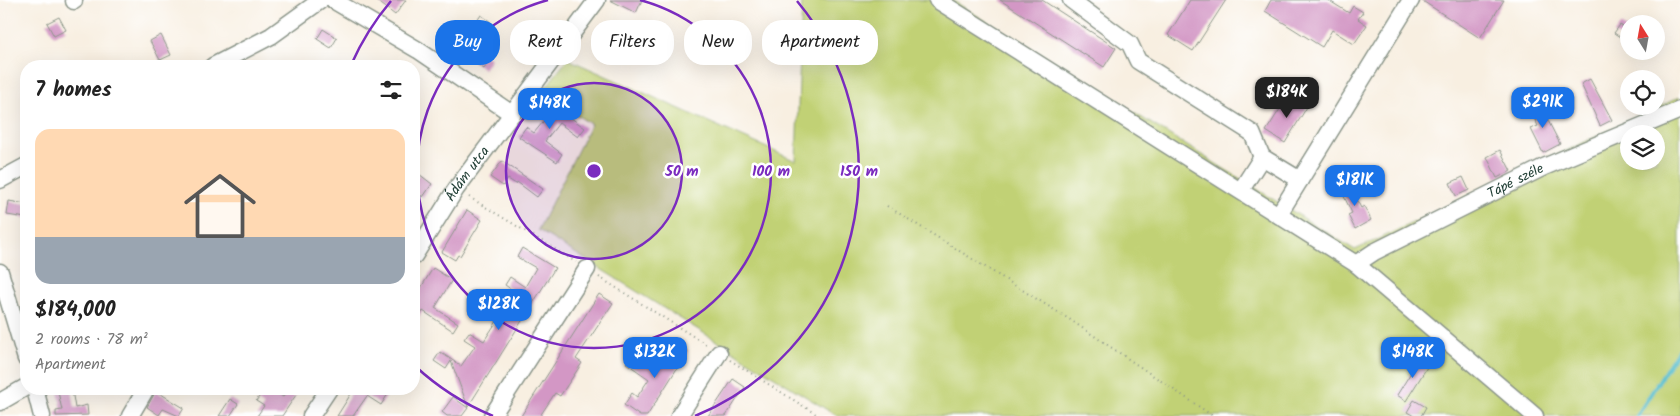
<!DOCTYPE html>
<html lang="en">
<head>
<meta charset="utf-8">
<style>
	:root { --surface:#fff; --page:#f2f2f2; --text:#222; --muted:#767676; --accent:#1a73e8 }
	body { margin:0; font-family:Kalam,sans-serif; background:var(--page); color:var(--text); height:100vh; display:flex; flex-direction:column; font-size:19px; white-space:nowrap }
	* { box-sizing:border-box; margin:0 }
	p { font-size:16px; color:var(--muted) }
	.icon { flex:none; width:28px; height:28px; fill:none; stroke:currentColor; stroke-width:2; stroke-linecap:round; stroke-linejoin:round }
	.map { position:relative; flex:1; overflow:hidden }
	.details { position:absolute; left:20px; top:60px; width:400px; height:335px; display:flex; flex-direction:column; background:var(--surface); border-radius:20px; box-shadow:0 5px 20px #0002 }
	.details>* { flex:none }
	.top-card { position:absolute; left:435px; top:20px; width:475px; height:45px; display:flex; gap:10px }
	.needle { width:32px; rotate:349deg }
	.fabs { position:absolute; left:1620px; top:15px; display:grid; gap:10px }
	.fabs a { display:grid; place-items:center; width:45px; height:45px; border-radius:50%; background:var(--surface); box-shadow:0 5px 20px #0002; font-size:25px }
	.price { position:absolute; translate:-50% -42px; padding:0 11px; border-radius:10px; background:var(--accent); color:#fff; font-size:16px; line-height:32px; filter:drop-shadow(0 1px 2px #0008) }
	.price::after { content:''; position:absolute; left:50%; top:30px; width:15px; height:11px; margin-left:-8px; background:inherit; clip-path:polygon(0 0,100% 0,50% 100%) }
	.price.selected { background:#222; color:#fff }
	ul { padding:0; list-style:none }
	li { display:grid; align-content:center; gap:10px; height:265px; padding:0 15px }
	li span { display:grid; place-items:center; height:155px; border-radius:15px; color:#555 }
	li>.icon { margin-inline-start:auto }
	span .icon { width:90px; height:90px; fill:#fffc; stroke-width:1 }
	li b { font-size:21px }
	h2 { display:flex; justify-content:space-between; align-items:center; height:60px; padding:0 15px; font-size:21px }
	.chip { padding:0 18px; border-radius:20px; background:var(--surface); box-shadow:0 5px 20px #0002; font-size:18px; line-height:45px }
	.chip.selected { background:var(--accent); color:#fff }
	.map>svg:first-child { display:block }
</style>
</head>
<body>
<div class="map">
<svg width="1680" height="416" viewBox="0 0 1680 416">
	<rect width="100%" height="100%" fill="#fff"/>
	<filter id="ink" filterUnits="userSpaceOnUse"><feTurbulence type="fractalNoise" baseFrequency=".02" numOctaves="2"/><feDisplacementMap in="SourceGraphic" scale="10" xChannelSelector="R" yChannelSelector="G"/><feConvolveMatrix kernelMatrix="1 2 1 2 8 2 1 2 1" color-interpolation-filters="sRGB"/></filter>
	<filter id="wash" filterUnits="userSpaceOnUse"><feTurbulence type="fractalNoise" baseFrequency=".0096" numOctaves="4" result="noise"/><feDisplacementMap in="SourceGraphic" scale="20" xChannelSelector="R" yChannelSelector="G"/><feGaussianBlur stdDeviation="1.12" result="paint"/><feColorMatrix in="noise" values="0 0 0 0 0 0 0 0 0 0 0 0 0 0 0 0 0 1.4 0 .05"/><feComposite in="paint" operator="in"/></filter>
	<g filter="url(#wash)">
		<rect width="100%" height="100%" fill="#f8efe1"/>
		<path fill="#c1d174" stroke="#708754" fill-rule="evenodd" d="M802,0H952L1355,250L1680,97V416H837L538,230L591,124L541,93L568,59L796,161ZM1629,134H1656V161H1629Z"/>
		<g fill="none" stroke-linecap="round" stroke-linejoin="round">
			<path stroke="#50bbcc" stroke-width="4" d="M1637,416L1680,347"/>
		</g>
		<g id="blocks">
			<path fill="#d397c5" d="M376,0H406L395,15Z
				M610,0H642L636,13Z
				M1000,0H1042L1116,48L1104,67Z
				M1190,0H1226L1193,51L1168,35Z
				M1271,0H1328L1349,13L1353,6L1363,12L1358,19L1367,25L1354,44L1332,30L1322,47L1265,11Z
				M1421,0H1504L1480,38Z
				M481,15L491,22L473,47L491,59L484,69L457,50Z
				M59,17L66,30L54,36L47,23Z
				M1620,25L1629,30L1623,39L1614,33Z
				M323,29L337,38L331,48L317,39Z
				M161,35L171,55L160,60L150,41Z
				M1590,79L1612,120L1600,126L1581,84Z
				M1289,95L1307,107L1285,143L1266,131Z
				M546,100L585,128L578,137L559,123L545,141L562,154L557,162L519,137L526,127L534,133L547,117L538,110Z
				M1538,101L1560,144L1543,153L1531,129L1538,126L1528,106Z
				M1500,150L1511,171L1497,178L1487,157Z
				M502,161L543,189L537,197L517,182L516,184L508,179L503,186L490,177Z
				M419,174L432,184L423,197L414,191V182Z
				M1463,177L1469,190L1456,196L1450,183Z
				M1347,181L1361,208L1364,206L1371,220L1355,229L1348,215L1352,213L1339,186Z
				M9,201L26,204V218L7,215Z
				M467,210L482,220L460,256L458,255L455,260L442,252Z
				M522,248L555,268L468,407L451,361L446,369L434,361L440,352L461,366L475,346L464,339L469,332L484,341L503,312L506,314L518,294L505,285L510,277L525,287L536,268L517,257Z
				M433,268L452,280L435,308L458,323L453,331L423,311L414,325V299Z
				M599,294L613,303L576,359L582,363L560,396L555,393L540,416H521Z
				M674,341L688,351L647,416H640L624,405L632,393L637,397L649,379L626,363L632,355L655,369Z
				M1420,358L1429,364L1406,401L1397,395Z
				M733,379L745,387L726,416H708Z
				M265,389H271L283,397L288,389H300L282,416H257L264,406L256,401Z
				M354,389H379L388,394L381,405L367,396L353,416H337Z
				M72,390L75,408L87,405L88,415L56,416V411L62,410L58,392Z
				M156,391L184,408L179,416L163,409L159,415L147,407Z
				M453,397L468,408L462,416H447L442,412Z
				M230,399L238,404L230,416H219Z
				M1414,400L1426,407L1421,416H1414L1407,412Z"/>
		</g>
	</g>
	<g filter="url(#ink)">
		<use href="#blocks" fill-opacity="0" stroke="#8c968a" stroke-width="1"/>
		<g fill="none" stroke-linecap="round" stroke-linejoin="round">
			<defs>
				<g id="minor">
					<path d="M74,0V1"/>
					<path d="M333,0L418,50L512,114"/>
					<path d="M937,0L1356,264L1535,416"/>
					<path d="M1071,0L1130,44L1138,61L1252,133L1262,157L1300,180"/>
					<path d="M213,66L271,36L321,0"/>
					<path d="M0,180L26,166"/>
					<path d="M1241,190L1262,157"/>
					<path d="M1279,214L1411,0"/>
					<path id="s1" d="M414,256L456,189L597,0"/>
					<path id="s2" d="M1356,264L1374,252L1544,167L1680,110"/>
					<path d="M0,272L26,359"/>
					<path d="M35,389L42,416"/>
					<path d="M0,402L26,387"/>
					<path d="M130,416L146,389"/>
					<path d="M311,416L329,389"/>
					<path d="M492,416L587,269"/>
					<path d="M679,416L719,353"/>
				</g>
			</defs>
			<use href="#minor" stroke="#8c968a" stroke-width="19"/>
			<path stroke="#8c968a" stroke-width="2" stroke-dasharray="1 4" stroke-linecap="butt" d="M469,197L576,262
				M887,206L1069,319L1213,416
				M599,277L707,345
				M730,360L819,416"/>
			<use href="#minor" stroke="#fff" stroke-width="16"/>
		</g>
	</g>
	<circle cx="594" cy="171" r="88" fill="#7b2cbf" fill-opacity=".12"/>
	<g fill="none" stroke="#7b2cbf" stroke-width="2.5">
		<circle cx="594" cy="171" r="88"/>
		<path d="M640 0A177 177 0 1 1 548 0"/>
		<path d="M493 416A265 265 0 0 1 415 366M351 65A265 265 0 0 1 391 1M797 1A265 265 0 0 1 695 416"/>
	</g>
	<g text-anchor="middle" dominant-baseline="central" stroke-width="5" stroke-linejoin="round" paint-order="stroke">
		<g font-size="14" fill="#1f3d34" stroke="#fff">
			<text stroke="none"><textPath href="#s1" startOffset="98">Ádám utca</textPath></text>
			<text stroke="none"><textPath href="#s2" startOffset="180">Tápé széle</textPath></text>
		</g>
	</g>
	<circle cx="594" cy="171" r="8" fill="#7b2cbf" stroke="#fff" stroke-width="2.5"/>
	<g font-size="15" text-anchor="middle" font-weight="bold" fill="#7b2cbf" stroke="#fff" stroke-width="5" stroke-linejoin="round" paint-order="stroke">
		<text x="682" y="176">50 m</text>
		<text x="771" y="176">100 m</text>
		<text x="859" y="176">150 m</text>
	</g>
</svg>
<div class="fabs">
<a><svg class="needle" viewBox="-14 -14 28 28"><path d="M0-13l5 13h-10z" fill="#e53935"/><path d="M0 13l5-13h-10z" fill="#767676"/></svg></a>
<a><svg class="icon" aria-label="locate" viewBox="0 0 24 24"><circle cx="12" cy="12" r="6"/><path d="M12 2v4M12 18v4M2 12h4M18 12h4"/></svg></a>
<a><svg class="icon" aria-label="layers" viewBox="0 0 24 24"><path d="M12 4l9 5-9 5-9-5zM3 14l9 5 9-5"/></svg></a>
</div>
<b class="price selected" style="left:1287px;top:119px">$184K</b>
<b class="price" style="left:1543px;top:129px">$291K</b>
<b class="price" style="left:550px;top:130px">$148K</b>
<b class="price" style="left:1355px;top:207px">$181K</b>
<b class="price" style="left:499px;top:331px">$128K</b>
<b class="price" style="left:655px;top:379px">$132K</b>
<b class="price" style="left:1413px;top:379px">$148K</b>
<div class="top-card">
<a class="chip selected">Buy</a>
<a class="chip">Rent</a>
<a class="chip">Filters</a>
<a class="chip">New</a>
<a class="chip">Apartment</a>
</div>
<section class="details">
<h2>7 homes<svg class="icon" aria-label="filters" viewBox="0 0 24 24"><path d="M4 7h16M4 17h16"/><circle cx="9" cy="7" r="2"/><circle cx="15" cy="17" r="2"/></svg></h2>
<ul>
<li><span style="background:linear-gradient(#ffd9b3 70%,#9aa5b1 0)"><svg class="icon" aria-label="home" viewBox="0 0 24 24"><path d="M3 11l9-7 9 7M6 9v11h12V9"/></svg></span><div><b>$184,000</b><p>2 rooms · 78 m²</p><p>Apartment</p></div></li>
</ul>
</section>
</div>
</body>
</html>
